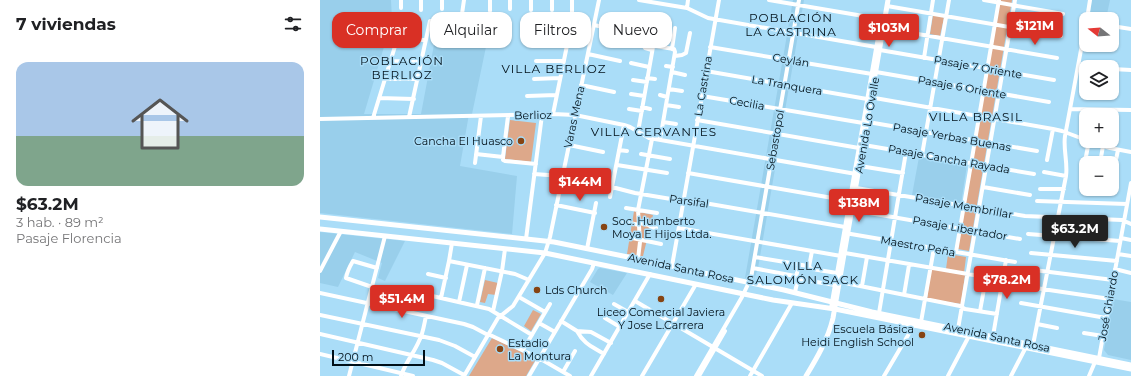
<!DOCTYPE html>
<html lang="es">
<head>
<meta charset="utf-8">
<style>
	:root { --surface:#fff; --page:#f2f2f2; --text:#202124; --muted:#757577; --line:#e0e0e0; --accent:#d93025 }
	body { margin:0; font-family:Montserrat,sans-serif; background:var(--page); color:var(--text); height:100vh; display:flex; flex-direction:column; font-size:15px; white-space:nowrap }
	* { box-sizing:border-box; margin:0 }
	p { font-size:13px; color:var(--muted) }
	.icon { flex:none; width:22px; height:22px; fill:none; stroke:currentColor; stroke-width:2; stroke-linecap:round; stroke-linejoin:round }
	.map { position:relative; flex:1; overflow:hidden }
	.details { display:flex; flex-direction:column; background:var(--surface); width:320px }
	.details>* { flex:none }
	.banner { position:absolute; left:12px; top:12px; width:380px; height:36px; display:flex; gap:8px }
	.needle { width:26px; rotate:287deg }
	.controls { position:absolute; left:759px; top:12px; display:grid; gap:8px }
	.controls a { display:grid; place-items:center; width:40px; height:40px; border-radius:8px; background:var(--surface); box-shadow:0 1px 3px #0004; font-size:20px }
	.scale { position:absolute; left:12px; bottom:10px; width:93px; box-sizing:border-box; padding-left:4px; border:2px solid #001019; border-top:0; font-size:11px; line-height:14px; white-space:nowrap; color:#001019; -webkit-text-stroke:3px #aaddf8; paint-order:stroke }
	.price { position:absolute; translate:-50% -34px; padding:0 9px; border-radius:4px; background:var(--accent); color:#fff; font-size:13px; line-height:26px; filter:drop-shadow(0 1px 2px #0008) }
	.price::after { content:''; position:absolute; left:50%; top:24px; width:12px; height:9px; margin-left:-6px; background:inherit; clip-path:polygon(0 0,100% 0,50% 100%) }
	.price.current { background:#222; color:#fff }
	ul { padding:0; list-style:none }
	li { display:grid; align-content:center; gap:8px; height:212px; padding:0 16px }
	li+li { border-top:1px solid var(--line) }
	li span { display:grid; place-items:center; height:124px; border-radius:12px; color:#555 }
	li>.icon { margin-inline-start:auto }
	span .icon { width:72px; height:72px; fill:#fffc; stroke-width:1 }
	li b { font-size:17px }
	h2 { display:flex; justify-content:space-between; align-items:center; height:48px; padding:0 16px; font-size:17px }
	.pill { padding:0 14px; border-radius:12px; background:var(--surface); box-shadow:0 1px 3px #0004; font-size:14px; line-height:36px }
	.pill.current { background:var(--accent); color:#fff }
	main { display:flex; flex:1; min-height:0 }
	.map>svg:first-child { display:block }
</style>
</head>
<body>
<main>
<section class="details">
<h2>7 viviendas<svg class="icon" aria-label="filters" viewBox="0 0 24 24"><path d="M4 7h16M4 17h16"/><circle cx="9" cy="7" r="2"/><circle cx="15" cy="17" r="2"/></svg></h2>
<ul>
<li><span style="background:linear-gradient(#a9c7e8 60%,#7fa58c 0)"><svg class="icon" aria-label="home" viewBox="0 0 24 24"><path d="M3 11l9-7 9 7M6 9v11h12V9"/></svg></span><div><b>$63.2M</b><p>3 hab. · 89 m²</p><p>Pasaje Florencia</p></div></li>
</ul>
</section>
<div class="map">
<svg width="811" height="376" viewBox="0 0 811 376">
	<rect width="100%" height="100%" fill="#aaddf8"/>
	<path fill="#99cfeb" d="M0,0H71L72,20L44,114H101L119,18H172L152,114H149L140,166L197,176L192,234L0,213Z
		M473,0H484L438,268L434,280L425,278Z
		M772,0H790L786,19L769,18Z
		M599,157L647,165L641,204L592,195Z
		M0,232L85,241L65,281L58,278L62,263L35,252L18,287L0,283Z
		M280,268L307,273L293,295L270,282L278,269Z
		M793,299L811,302V360L788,355L784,350Z"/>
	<path fill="#dda88a" d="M680,0H692L649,251L638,249Z
		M613,15L623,17L624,18L620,36L610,34Z
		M190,120L216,123L211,162L185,159Z
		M314,211L317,212L319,242L317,255L307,254Z
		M320,212L333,215L323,256H319Z
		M628,254L646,257L644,273L626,269Z
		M613,269L645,275L641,304L607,299L611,270Z
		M165,280L178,283L176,295L168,294L165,303L160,302Z
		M213,310L221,314L211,331L204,326Z
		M172,338L216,359L206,376H149Z"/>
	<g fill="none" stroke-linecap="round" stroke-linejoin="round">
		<path stroke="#fff" stroke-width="4" d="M81,0V8
			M211,0V10
			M232,0V10
			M319,0L367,8L388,18L556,47
			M449,0L561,19
			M664,0L743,14
			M567,6L741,36
			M367,8L368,0
			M122,9V0
			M190,9V0
			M101,10V0
			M170,11V0
			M142,14L144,0
			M767,19L770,0
			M325,23L322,43L325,48L332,50
			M88,24V40
			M274,25L306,32
			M221,26L251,25
			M792,26L811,29
			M563,28L737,58
			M211,44L247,43
			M337,46L340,26
			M390,47L552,74
			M352,49L355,28
			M560,50L734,80
			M268,54L300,61
			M355,56L362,55L366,53L370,33
			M604,58L613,0
			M70,61L102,62
			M216,61H244
			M311,63L329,67
			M346,66L353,67
			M758,67H766
			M792,69L811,70
			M386,71L547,99
			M352,72L365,75
			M556,72L729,102
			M327,78L335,79
			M65,79H98
			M214,79L240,78
			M313,80L327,82
			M261,85L294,92
			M349,89L362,91
			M311,94L324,96
			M340,95L347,97
			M207,96L236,95
			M382,96L543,123
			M549,97L733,129L742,131L766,140
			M59,98L94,99
			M346,105L359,107
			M322,107L330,109
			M309,109L322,111
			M750,109L811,110
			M233,114L252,21V0
			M89,117L110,21H115
			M53,118L76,43C84,38 97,40 106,40
			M0,119L233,114L255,115L304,125L310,127L329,138L536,174
			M377,120L539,148
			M343,122L356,124
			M548,122L717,151
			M318,132L333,47L335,46L354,49L355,52L340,140
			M768,141L790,148L811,152
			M249,145L283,152
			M544,145L714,174
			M299,150L307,151
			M156,154L183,157V160L185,161L216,164
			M321,154L350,159
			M602,155L629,0
			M183,157L188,116
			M727,160L733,129
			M155,163L161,116
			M780,163L783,146
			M297,165L347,173
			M540,166L583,173
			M724,172L746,176
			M368,173L530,201
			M214,174L242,176L288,186L315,193L363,201L367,200L525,227
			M762,177L769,141
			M792,179L798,150
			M663,187L710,195
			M536,188L705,216L802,220L811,224
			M720,189H744
			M290,197L304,125
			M717,201L807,204
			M236,205L275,213
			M306,208L337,213
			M532,210L700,239
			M301,221L319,225
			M319,223L329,225L331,227L336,228
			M359,228L521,256
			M525,233L695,262
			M708,234L800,241
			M298,235L341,244
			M801,238L811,240
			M206,239L222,115
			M267,249L276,203
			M636,252L679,0
			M525,253L683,280
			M711,253L797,261
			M798,254L811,256
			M435,257L477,264L487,266L492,269L517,273
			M318,259L320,242L318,210L332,139
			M129,261L195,274L209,280
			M352,266L399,0
			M489,267L492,251
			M433,268L475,276L478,279L515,285
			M706,269L793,280
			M795,269L811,273
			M0,271L21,231
			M108,274L126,278
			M476,277L479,264
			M520,282L640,306L645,309L677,314
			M542,286L547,257
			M702,286L790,299
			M52,287L26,278C27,272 30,266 33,261L57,268
			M475,292L478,279
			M0,293L144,324L153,327L168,335
			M99,293L169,309L212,335
			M584,295L589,265
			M199,297L225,312
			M121,298L129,261L132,243
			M315,301L442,376
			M139,302L147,265
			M701,303L786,318
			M294,304L308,312
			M157,305L165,268
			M173,311L182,271L185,249
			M660,311L666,278
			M559,313L586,152
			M0,315L119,340L135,346L155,357
			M285,318L300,327
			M241,321L257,331L271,332L291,343
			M601,322L614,248
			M219,323L235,332
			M717,324L737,328
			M257,331C264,344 271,346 284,354
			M641,331L638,329L695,0
			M764,333L783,336
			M0,334L113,360L122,363L144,375
			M168,334L219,358L250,376
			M673,336L686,260
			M713,345L746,176C748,163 743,149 745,136L766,23
			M203,350L230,304
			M0,354L93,376
			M779,358L811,183
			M243,372L255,351
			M29,376L65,236
			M81,376C85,363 94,353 99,341C103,334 104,325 106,316
			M144,376L178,318L193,306L225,253L230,237L279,0
			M209,376L272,269L274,263
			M271,376L330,274
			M322,376L376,284
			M376,376L422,297L431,278L479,0
			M379,376L405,331
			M430,376L472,303
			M564,376L594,325
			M628,376L649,336L647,335
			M691,376L706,347
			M769,376L775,362"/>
		<path stroke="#fff" stroke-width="5" d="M0,217L234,242L318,259L464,290L552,312L811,365
			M0,229L225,253L453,300L515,309L811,369
			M512,305L561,23
			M486,376C497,358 508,339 513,318L568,0"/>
	</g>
	<g fill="#864413" stroke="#aaddf8" stroke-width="1.5">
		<circle cx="201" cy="141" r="4"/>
		<circle cx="284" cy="227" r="4"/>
		<circle cx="217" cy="290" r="4"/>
		<circle cx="341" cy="299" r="4"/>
		<circle cx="602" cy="335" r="4"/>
		<circle cx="180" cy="349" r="4"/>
	</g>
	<g text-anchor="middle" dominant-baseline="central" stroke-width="3" stroke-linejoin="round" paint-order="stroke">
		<g font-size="11" fill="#001019" stroke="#aaddf8">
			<text transform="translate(471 60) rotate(10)">Ceylán</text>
			<text transform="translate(658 67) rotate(10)">Pasaje 7 Oriente</text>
			<text transform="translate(467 85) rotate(10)">La Tranquera</text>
			<text transform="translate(383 86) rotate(-80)">La Castrina</text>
			<text transform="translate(642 87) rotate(10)">Pasaje 6 Oriente</text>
			<text transform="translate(427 103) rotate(10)">Cecilia</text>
			<text transform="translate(213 115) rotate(-1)">Berlioz</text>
			<text transform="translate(254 117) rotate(-78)">Varas Mena</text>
			<text transform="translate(547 125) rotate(-80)">Avenida Lo Ovalle</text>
			<text transform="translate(632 137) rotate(10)">Pasaje Yerbas Buenas</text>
			<text transform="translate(455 140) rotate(-80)">Sebastopol</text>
			<text transform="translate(629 159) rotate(10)">Pasaje Cancha Rayada</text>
			<text transform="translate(369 201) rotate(8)">Parsifal</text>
			<text transform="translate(644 206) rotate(10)">Pasaje Membrillar</text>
			<text transform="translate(640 228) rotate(10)">Pasaje Libertador</text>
			<text transform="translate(598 246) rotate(10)">Maestro Peña</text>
			<text transform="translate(361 268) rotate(12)">Avenida Santa Rosa</text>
			<text transform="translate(788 306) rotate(-80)">José Ghiardo</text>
			<text transform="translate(677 337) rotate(12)">Avenida Santa Rosa</text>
		</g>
		<g font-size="11" fill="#001019" stroke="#aaddf8" text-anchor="start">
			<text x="193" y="141" text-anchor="end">Cancha El Huasco</text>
			<text x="292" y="221">Soc. Humberto<tspan x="292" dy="13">Moya E Hijos Ltda.</tspan></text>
			<text x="225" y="290">Lds Church</text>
			<text x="341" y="312" text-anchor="middle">Liceo Comercial Javiera<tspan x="341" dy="13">Y Jose L.Carrera</tspan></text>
			<text x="594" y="329" text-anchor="end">Escuela Básica<tspan x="594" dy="13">Heidi English School</tspan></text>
			<text x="188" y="343">Estadio<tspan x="188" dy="13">La Montura</tspan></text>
		</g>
		<g font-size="12" letter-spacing="1" fill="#001019" stroke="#aaddf8">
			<text x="471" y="17">POBLACIÓN<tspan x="471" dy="14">LA CASTRINA</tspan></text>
			<text x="82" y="60">POBLACIÓN<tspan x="82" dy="14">BERLIOZ</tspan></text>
			<text x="234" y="68">VILLA BERLIOZ</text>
			<text x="656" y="116">VILLA BRASIL</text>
			<text x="334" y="131">VILLA CERVANTES</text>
			<text x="483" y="265">VILLA<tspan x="483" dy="14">SALOMÓN SACK</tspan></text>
		</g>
	</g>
</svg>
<div class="controls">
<a><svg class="needle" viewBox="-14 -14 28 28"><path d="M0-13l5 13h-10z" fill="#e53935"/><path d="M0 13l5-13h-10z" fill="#757577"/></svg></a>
<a><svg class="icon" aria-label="layers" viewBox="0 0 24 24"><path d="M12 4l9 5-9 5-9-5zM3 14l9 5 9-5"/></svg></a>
<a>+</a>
<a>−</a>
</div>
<div class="scale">200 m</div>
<b class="price" style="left:715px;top:46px">$121M</b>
<b class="price" style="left:569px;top:48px">$103M</b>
<b class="price" style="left:260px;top:202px">$144M</b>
<b class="price" style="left:539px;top:223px">$138M</b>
<b class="price current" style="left:755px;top:249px">$63.2M</b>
<b class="price" style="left:687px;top:300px">$78.2M</b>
<b class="price" style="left:82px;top:319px">$51.4M</b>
<div class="banner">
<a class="pill current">Comprar</a>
<a class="pill">Alquilar</a>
<a class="pill">Filtros</a>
<a class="pill">Nuevo</a>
</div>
</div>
</main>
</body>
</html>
